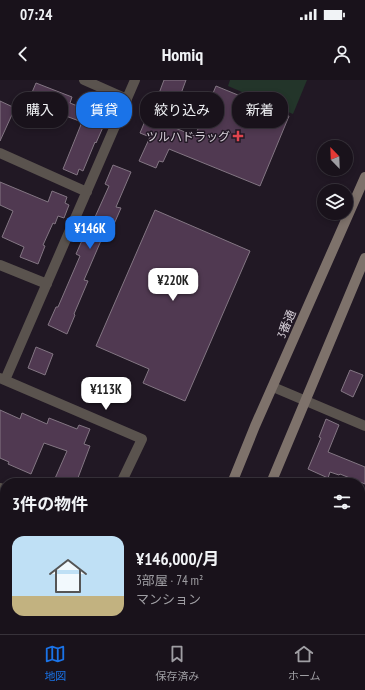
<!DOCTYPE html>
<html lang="ja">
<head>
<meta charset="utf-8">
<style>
	:root { --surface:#19121b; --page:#221b24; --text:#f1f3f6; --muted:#9f9ea3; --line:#37323a; --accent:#1a73e8 }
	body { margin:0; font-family:"PT Sans Narrow","Noto Sans JP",sans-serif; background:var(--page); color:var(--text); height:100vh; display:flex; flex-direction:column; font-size:15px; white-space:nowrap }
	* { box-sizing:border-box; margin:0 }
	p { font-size:13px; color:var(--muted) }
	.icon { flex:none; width:22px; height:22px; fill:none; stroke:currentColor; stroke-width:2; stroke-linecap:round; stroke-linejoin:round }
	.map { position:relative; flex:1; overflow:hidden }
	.sheet { position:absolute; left:0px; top:398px; width:365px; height:156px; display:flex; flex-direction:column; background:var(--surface); border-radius:16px 16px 0 0; box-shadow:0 2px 6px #0003,0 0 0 1px var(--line) }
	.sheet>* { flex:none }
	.banner { position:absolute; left:12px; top:12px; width:341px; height:36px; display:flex; gap:8px }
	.needle { width:26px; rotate:337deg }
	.tools { position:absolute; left:317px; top:60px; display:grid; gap:8px }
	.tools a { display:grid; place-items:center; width:36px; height:36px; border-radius:50%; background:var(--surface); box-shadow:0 2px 6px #0003,0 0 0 1px var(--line); font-size:20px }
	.price { position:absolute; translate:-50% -34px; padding:0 9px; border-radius:8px; background:#fff; color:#222; font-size:13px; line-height:26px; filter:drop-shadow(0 1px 2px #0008) }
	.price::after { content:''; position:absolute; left:50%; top:24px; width:12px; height:9px; margin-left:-6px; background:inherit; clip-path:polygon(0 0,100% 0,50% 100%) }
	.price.on { background:var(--accent); color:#fff }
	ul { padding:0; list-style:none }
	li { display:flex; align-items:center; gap:12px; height:100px; padding:0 12px }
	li+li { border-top:1px solid var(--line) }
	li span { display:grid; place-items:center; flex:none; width:112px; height:80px; border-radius:12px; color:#555 }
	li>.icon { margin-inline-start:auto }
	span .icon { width:48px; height:48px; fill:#fffc; stroke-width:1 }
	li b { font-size:17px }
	h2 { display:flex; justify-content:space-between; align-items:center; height:48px; padding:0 12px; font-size:17px }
	.pill { padding:0 14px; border-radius:16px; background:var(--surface); box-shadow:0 2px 6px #0003,0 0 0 1px var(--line); font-size:14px; line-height:36px }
	.pill.on { background:var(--accent); color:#fff }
	.status { display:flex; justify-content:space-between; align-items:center; height:28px; padding:0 20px; background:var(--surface); direction:ltr }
	.status svg { height:11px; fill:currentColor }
	header { display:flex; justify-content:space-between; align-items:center; height:52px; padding:0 12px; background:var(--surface); font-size:18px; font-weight:700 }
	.tabs { display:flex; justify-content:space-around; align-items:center; height:56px; border-top:1px solid var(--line); background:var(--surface); font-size:11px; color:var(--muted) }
	.tabs a { display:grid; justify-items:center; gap:2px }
	.tabs .on { color:var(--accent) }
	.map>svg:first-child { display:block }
</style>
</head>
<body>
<div class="status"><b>07:24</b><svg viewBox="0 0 49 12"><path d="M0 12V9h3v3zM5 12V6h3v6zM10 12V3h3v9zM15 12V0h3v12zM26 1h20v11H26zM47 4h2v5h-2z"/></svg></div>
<header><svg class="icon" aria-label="back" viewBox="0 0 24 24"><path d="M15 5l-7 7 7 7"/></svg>Homiq<svg class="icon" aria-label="person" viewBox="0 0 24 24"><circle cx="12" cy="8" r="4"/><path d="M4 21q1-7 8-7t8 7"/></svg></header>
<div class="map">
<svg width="365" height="554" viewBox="0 0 365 554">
	<rect width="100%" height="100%" fill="#211824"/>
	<path fill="#23352a" d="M230,0H307L293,34L228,6Z"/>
	<path fill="#503951" stroke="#837683" d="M164,0H186L179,19L180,20L170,46L195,56L216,6L289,36L260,106L169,69L163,82L159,81L156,88L139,81L150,57L140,53L156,15L158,16Z
		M36,3L72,17L70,23L107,38L96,63L95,62L83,91L79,89L77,95L63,89L82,42L28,22Z
		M0,21L15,28L0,61Z
		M113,85L131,92L116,127L121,128L111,151L106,149L84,200L88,201L74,234L75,235L67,254L48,245L56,227H58L80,176L76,174L84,156L86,157L109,106L105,104Z
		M0,102L48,122L52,111L67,117L65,123L69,125L64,138L58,136L55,144L53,143L43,165L45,166L38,184L20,177L24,167L2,157L13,131L0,125Z
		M155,130L250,171L185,321L143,303L149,289L96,266Z
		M36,267L53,274L45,295L28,288Z
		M350,290L363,295L353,317L341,311Z
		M0,330L20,339L22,333L47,344L49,338L77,349L79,345L90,349L84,364L90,366L76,403H53L67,371L44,363L31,394L8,384L9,382L0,378Z
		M326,339L339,345L328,372L365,387V404L340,394L339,395L330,392L328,398L308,389L321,358L319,357Z"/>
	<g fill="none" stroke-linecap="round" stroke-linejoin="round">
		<path stroke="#5a534e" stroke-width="10" d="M84,0L127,19
			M0,73L87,112
			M0,185L47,204
			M0,298L142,359L121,403
			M5,300L135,0
			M273,307L365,346
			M0,408L5,410
			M0,521L5,523
			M360,521L365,509
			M51,549L60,554
			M345,554L347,549"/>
		<path stroke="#7e726b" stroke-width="10" d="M232,403L255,346L365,97
			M271,403L365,178
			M170,554L172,549
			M205,554L207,549"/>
	</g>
	<path fill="#e0444e" stroke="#211824" stroke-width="1.5" d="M236 50h4v4h4v4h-4v4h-4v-4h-4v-4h4z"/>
	<g text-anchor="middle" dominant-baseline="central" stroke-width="3" stroke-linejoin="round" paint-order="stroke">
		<g font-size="12" fill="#d7d0d9" stroke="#211824" text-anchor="end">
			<text x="230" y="56">ツルハドラッグ</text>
		</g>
		<g font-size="12" fill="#d7d0d9" stroke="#211824">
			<text transform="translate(286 244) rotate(-67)">3番通</text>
		</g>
	</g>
</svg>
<div class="tools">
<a><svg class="needle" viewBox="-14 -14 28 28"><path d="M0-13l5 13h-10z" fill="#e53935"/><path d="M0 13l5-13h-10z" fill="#9f9ea3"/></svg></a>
<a><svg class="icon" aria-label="layers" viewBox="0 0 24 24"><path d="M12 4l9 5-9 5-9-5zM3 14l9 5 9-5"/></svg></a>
</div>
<b class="price on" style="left:90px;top:170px">¥146K</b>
<b class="price" style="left:173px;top:222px">¥220K</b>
<b class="price" style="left:106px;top:331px">¥113K</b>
<div class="banner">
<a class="pill">購入</a>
<a class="pill on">賃貸</a>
<a class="pill">絞り込み</a>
<a class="pill">新着</a>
</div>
<section class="sheet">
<h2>3件の物件<svg class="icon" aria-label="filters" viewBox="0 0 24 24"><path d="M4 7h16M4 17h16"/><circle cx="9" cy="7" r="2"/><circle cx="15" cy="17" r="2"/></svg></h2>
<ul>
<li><span style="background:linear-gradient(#bfe0f5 75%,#c2b280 0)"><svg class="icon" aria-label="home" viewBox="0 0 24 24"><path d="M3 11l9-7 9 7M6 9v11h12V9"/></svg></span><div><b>¥146,000/月</b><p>3部屋 · 74 m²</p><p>マンション</p></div></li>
</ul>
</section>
</div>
<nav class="tabs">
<a class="on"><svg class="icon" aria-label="map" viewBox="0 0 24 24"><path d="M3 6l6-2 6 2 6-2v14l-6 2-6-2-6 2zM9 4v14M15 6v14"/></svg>地図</a>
<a><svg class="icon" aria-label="saved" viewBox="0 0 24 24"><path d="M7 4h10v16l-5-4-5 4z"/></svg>保存済み</a>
<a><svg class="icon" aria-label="home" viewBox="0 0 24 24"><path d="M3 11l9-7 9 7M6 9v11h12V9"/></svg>ホーム</a>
</nav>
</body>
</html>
